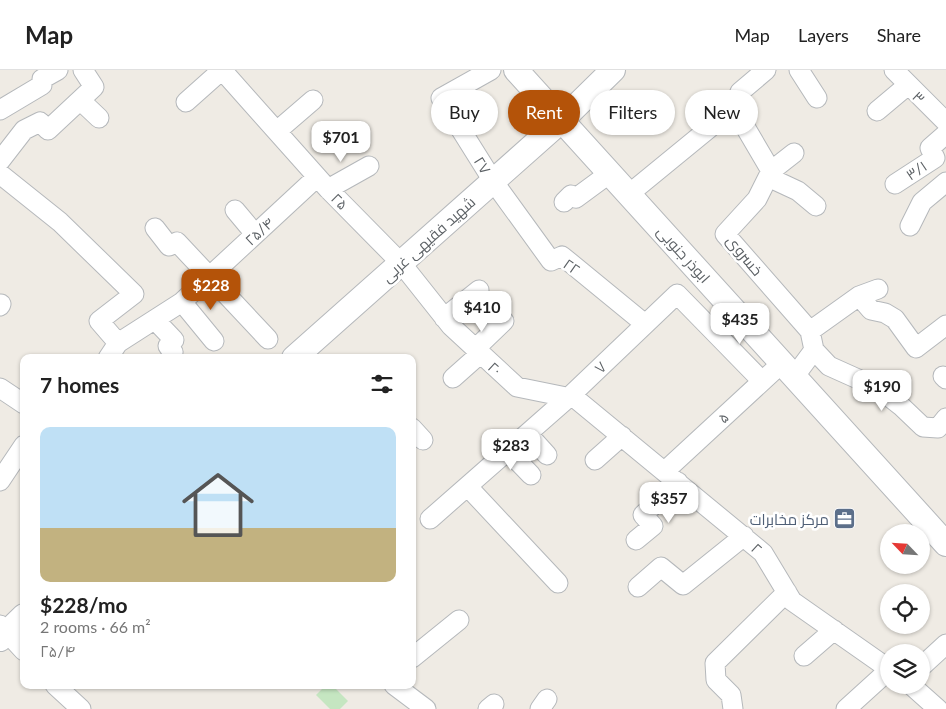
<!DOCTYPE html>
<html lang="en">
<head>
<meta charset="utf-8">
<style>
	:root { --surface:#fff; --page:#f2f2f2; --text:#222; --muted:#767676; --line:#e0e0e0; --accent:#b45309 }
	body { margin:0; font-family:Lato,Cairo,sans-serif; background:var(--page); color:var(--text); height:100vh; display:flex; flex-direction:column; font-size:19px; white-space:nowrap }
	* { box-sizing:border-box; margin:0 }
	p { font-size:16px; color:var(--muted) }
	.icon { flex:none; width:28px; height:28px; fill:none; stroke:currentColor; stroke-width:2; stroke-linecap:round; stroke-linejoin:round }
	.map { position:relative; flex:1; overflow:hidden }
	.drawer { position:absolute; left:20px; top:284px; width:396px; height:335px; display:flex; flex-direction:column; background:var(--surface); border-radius:10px; box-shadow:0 1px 4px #0004 }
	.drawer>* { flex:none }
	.banner { position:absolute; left:431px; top:20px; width:439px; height:45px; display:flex; gap:10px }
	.needle { width:32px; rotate:295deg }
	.fabs { position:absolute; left:880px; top:454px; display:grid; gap:10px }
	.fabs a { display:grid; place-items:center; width:50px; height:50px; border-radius:50%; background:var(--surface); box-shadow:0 1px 4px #0004; font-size:25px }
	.price { position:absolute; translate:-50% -42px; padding:0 11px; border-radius:10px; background:#fff; color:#222; font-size:16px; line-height:32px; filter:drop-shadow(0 1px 2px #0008) }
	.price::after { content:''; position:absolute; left:50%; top:30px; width:15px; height:11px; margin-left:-8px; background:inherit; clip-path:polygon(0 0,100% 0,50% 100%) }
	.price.selected { background:var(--accent); color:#fff }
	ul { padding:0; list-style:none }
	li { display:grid; align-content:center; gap:10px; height:265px; padding:0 20px }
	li+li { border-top:1px solid var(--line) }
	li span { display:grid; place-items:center; height:155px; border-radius:10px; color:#555 }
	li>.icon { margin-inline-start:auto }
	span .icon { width:90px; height:90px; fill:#fffc; stroke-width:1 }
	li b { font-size:21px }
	h2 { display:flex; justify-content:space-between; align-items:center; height:60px; padding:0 20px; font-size:21px }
	.pill { padding:0 18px; border-radius:22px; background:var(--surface); box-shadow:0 1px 4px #0004; font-size:18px; line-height:45px }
	.pill.selected { background:var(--accent); color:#fff }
	header { display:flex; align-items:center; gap:30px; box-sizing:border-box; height:70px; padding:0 25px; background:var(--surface); border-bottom:1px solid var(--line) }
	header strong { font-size:24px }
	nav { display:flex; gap:28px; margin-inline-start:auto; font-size:18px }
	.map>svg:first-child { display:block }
</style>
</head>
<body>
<header>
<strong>Map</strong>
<nav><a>Map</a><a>Layers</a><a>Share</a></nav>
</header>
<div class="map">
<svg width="946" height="639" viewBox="0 0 946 639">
	<rect width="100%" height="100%" fill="#efebe4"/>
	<path fill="#c5e6c1" d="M326,615H332L348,631L340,639H330L316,625Z"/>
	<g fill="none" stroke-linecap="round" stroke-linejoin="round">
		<defs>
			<path id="minor" d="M491,0L441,28L493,111L551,191L562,186L645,254
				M799,0L817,28
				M894,0L946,52
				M80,30L99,48
				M186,32L222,0L328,119L401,193L451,256L517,317L576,329L763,483L792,531L889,599
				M734,38L771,101L757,129L725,164L810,261L814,280L794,307
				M734,38L740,22L766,0
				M0,40L42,15V9L58,0
				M877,41L908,15
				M277,61L313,30
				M0,91L24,60L40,52L48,60L94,17L83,0
				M771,101L794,83
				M0,104L60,152L134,224L99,251L118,273
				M768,107L798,121L816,136
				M895,114L935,88L930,78L946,64
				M328,119L369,96
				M629,124L734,38
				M564,132L571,125L576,128L610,103
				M235,140L255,164
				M910,156L922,132L946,112
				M155,158L169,176L177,172L268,269
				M859,226L871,240L885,243L895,249L916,278L946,255
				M182,232L214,271
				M0,236L1,234
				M444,248L479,220
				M155,250L174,270L168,276L173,282L170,288
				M810,261L859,226L878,219
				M475,279L504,251
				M814,280L829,296L878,318L901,336L923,357L938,358L946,348
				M108,288L118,273L182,232L317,107
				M943,306L946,309
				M453,308L480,284
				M0,318L24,334
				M412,358L423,370
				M528,364L547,385
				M508,381L531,405
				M595,390L622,366
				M665,401L782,293
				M0,411L24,375
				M468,417L558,513
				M430,449L569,327L677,224L762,311
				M636,470L653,456L643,445L678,412
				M638,517L661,497L683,515L744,466
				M0,555L24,581
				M804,586L834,560
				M412,588L459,550
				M921,597L946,574
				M55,615L81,639
				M394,615L426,639
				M911,615L938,639
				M488,639L494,634
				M540,639L547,629
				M733,639L731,625L716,610L715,593L787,522
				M846,639L889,600"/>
			<path id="tertiary" d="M516,0L946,474
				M294,288L562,50L613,0
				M0,569L24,546"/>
		</defs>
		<use href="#minor" stroke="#b5b8bb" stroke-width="21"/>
		<use href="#tertiary" stroke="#b5b8bb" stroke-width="26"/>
		<use href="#minor" stroke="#fff" stroke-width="19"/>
		<use href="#tertiary" stroke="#fff" stroke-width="24"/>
	</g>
	<defs>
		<symbol id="office-square" viewBox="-11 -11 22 22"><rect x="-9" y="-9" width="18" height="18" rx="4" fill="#5c6f8a" stroke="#fff"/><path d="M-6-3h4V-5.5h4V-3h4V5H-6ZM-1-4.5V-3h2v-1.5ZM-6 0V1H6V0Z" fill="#fff"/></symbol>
	</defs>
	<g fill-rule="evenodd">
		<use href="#office-square" x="832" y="436" width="25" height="25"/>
	</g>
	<g text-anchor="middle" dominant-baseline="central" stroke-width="5" stroke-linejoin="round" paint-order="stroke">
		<g font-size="15" fill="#5c6165" stroke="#fff">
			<text transform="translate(919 27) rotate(44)">۳</text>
			<text transform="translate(483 95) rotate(58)">۲۷</text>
			<text transform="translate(916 100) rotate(-34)">۳/۱</text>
			<text transform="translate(340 131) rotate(45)">۲۵</text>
			<text transform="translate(259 161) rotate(-43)">۲۵/۴</text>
			<text transform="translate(428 169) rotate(-42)">شهید فقیهی غربی</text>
			<text transform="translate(684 184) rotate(48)">ابوذر جنوبی</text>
			<text transform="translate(745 185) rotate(51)">خسروی</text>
			<text transform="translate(572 196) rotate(35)">۲۲</text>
			<text transform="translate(600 297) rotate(-44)">۷</text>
			<text transform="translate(495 298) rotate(43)">۲۰</text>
			<text transform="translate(723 347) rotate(-43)">۵</text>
			<text transform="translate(757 478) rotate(43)">۲</text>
		</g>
		<g font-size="15" fill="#4e5e75" stroke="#fff" text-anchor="end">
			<text x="829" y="449">مرکز مخابرات</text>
		</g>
	</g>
</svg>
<div class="fabs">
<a><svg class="needle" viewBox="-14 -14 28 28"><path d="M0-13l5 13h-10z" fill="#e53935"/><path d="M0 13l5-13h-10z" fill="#767676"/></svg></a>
<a><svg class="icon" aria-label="locate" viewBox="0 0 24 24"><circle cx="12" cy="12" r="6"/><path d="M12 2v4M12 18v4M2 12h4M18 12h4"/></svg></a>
<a><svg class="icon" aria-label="layers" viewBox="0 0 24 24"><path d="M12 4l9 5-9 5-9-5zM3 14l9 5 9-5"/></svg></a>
</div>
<b class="price" style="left:341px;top:93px">$701</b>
<b class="price selected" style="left:211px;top:241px">$228</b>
<b class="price" style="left:482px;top:263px">$410</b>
<b class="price" style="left:740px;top:275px">$435</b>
<b class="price" style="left:882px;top:342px">$190</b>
<b class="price" style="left:511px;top:401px">$283</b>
<b class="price" style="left:669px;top:454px">$357</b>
<div class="banner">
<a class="pill">Buy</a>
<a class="pill selected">Rent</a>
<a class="pill">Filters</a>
<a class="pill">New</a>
</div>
<section class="drawer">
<h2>7 homes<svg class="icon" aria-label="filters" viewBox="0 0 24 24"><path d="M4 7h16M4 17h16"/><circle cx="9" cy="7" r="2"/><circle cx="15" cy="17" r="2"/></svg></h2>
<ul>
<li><span style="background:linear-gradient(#bfe0f5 65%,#c2b280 0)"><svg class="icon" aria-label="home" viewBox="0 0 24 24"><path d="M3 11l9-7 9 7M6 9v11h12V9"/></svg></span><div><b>$228/mo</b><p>2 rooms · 66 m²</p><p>۲۵/۴</p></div></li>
</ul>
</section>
</div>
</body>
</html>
